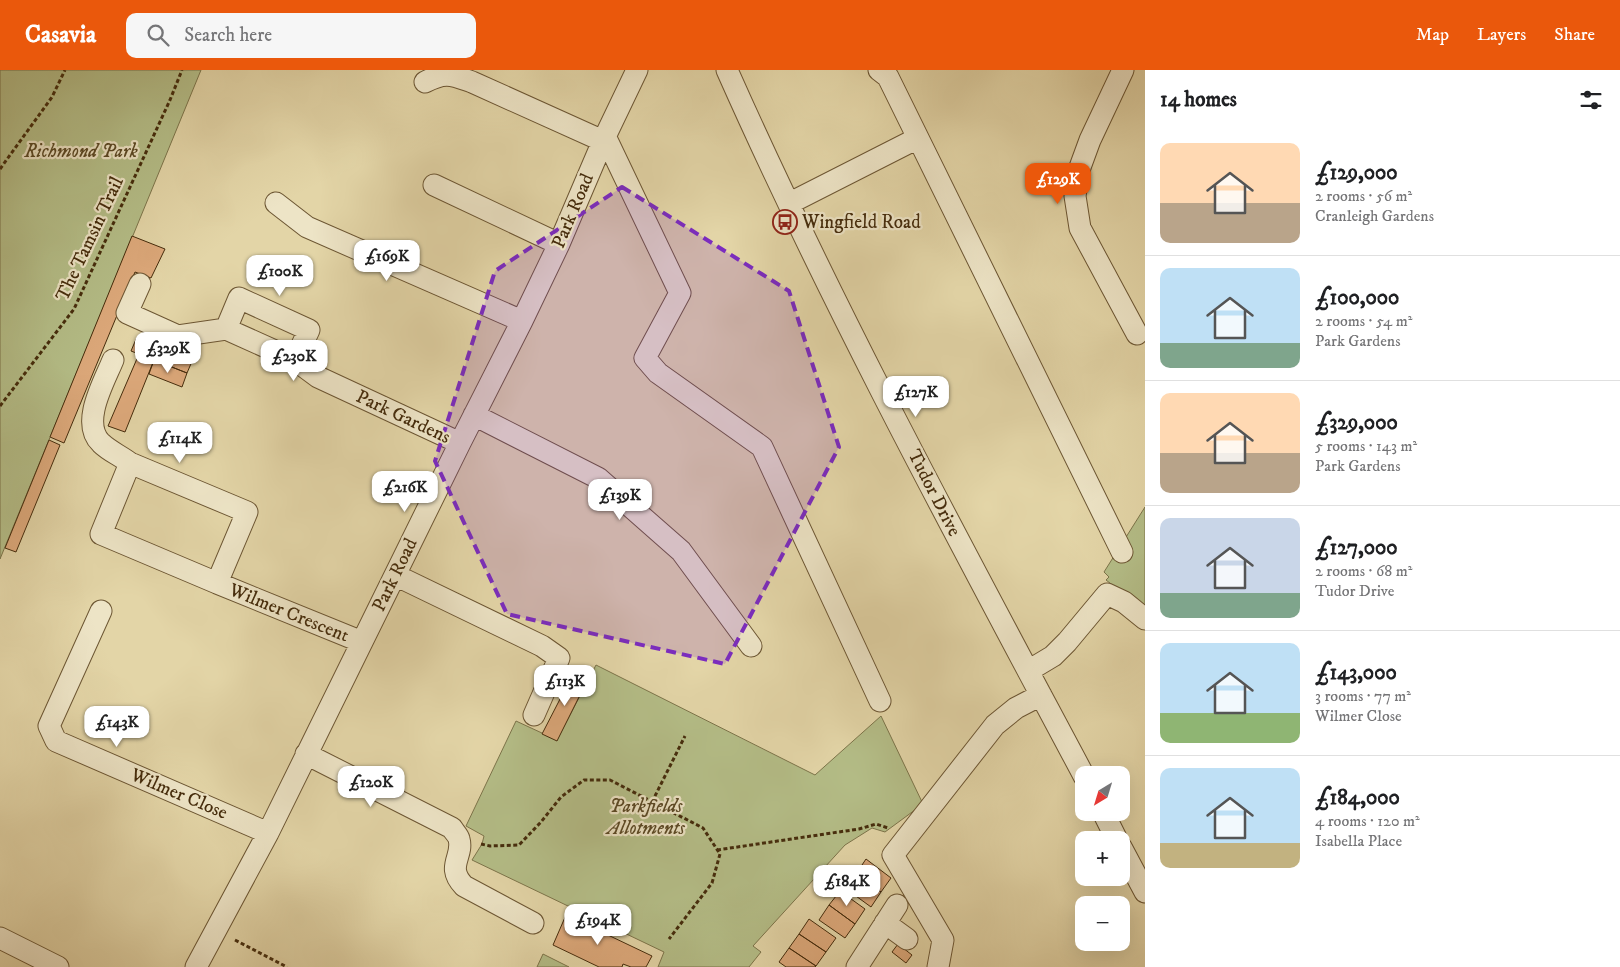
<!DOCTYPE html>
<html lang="en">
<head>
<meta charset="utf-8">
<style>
	:root { --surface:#fff; --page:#f6f6f6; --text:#202124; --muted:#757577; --line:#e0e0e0; --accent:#ea580c }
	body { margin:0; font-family:"IM FELL DW Pica",serif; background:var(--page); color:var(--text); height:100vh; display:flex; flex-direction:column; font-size:19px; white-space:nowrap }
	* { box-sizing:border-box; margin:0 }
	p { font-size:16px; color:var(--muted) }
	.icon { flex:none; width:28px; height:28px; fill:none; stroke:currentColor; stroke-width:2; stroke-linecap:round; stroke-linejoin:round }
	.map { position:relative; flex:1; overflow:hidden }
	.drawer { display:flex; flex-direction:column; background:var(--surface); width:475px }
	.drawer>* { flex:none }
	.needle { width:32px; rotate:218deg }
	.buttons { position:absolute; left:1075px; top:696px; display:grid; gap:10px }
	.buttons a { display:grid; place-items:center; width:55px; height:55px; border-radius:10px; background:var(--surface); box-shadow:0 5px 20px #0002; font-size:25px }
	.price { position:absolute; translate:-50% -42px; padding:0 11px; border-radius:10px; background:#fff; color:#222; font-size:16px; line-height:32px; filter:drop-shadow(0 1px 2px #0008) }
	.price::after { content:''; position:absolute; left:50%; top:30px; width:15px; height:11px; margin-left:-8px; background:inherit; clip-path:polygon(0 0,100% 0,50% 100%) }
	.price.selected { background:var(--accent); color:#fff }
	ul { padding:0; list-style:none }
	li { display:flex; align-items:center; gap:15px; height:125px; padding:0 15px }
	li+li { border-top:1px solid var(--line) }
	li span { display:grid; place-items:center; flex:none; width:140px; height:100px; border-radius:10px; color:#555 }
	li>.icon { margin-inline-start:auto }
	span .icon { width:60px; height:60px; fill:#fffc; stroke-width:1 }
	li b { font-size:21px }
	h2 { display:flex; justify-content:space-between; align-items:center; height:60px; padding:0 15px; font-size:21px }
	header { display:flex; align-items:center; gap:30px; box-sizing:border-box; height:70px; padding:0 25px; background:var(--accent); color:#fff }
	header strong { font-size:24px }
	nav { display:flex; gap:28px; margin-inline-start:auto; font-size:18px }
	.search { width:350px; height:45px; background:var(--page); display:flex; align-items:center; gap:12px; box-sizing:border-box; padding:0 18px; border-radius:10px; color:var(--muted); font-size:19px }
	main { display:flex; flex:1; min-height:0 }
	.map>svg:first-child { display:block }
</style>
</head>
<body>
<header>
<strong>Casavia</strong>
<div class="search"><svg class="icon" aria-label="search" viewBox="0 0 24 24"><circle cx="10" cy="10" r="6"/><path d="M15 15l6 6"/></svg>Search here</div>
<nav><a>Map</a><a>Layers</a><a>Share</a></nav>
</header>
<main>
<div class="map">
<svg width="1145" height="897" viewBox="0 0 1145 897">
	<rect width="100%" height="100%" fill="#e3d5a7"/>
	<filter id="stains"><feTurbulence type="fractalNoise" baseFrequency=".004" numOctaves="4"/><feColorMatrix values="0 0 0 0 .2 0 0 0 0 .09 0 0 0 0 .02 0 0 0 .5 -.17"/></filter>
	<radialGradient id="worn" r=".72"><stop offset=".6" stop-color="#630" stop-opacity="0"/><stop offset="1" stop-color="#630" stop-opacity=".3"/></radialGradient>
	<path fill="#b4bd87" stroke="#7c744a" d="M0,0H201L0,489Z
		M1145,437V540L1106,510L1109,507L1104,502Z
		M596,595L815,705L881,646L923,734L885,762L872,758L845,775L753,876L761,882L749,897H658L664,882L472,790L482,774L484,766L466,756L516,651L557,670Z
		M543,884L569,897H537Z"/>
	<path fill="#dda97b" stroke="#452c0c" d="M132,166L165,179L151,208L135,202L64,373L50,367Z
		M137,267L193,289L187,303L131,281Z
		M139,284L154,290L125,362L108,356Z
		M154,290L187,303L182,317L149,304Z
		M49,370L60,375L16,482L5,478Z
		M574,602L588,609L557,671L542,664Z
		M866,789L891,808L881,822L856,804Z
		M856,804L881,822L871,837L845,818Z
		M840,821L865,839L855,854L829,835Z
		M829,835L855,854L845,868L819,850Z
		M566,845L652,886L646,897H631L623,894L622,897H599L553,875Z
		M809,849L836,868L826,882L799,864Z
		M799,864L826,882L816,896L789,878Z
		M898,874L912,885L906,893L892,882Z
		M789,878L816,896L815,897H786L779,892Z"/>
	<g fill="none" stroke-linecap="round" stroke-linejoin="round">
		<defs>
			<path id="minor" d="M727,0C834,241 960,473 1084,706
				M879,0L888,7L1122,482
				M1123,0L1090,70L1079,100L1075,126L1080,158L1137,264
				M425,12C446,1 452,5 472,12L603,71
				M605,66L680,223L645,288L658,303L762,377L880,631
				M434,115L559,174
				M276,133L307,157L522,251
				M790,133L918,68
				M140,214L127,243L178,266L226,259L295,290L318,307L460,373
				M226,259L239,228L309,260L295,290
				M113,290C104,312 80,353 101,373C109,381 121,386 130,393
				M474,345L598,408L681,481L751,576
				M395,505L542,576L559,588L534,645
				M217,513L101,464L130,393L247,442L217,513L362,572
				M101,541L49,656L56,671L268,763
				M1028,601L1053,586L1067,572L1107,524L1124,532L1145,549
				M306,684L452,758C454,762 458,765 459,769C464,787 445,796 464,816L533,853
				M1103,742L1117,770
				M1121,777L1145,822
				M885,853L907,869
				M0,868L58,897
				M196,897L268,763L460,373L522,251L559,174L603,71L637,0
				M857,897L897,835
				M938,897L943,870L893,785L995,655L1016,638L1041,625"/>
		</defs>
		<use href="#minor" stroke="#6c5633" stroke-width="23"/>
		<path stroke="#452c0c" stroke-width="3" stroke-dasharray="4 2.5" stroke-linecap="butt" d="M0,99L52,27L65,0
			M0,336L74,239L170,30L182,0
			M652,732L685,666
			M481,774L490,776L519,775L541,752L561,727L584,710H610L703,758L720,784L712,813L669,869
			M717,780L859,759L876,754L888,758
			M235,870L287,897"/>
		<use href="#minor" stroke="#ede4c6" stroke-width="21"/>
	</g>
	<path fill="#7b2cbf" fill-opacity="0.2" stroke="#7b2cbf" stroke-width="4" stroke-dasharray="10 6" stroke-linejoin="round" d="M622,117L789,221L839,377L725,594L507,544L435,391L495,201Z"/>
	<defs>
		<symbol id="bus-ring" viewBox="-11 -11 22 22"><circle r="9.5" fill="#ede4c6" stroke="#8f2418" stroke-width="1.5"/><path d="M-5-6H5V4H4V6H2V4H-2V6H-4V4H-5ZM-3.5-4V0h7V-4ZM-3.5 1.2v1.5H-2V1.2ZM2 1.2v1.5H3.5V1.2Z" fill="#8f2418"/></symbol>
	</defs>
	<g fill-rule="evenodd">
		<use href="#bus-ring" x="771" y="138" width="28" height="28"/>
	</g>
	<g text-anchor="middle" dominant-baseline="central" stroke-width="4.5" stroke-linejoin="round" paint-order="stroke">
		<g font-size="19" font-style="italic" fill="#5b4925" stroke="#ede4c6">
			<text x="81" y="81">Richmond Park</text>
			<text x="646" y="736">Parkfields<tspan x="646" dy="22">Allotments</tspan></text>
		</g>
		<g font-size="19" fill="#452c0c" stroke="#ede4c6">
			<text transform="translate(573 141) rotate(-67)">Park Road</text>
			<text transform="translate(90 169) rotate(-65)">The Tamsin Trail</text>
			<text transform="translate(403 347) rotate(25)">Park Gardens</text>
			<text transform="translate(934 423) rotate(63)">Tudor Drive</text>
			<text transform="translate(395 505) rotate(-64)">Park Road</text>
			<text transform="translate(289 543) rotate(22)">Wilmer Crescent</text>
			<text transform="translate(179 724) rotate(23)">Wilmer Close</text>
		</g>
		<g font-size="19" fill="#452c0c" stroke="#ede4c6" text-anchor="start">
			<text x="802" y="152">Wingfield Road</text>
		</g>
	</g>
	<rect width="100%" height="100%" filter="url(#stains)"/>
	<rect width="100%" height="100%" fill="url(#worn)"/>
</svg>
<div class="buttons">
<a><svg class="needle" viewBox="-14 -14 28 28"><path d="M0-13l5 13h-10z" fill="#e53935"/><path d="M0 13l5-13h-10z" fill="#757577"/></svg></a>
<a>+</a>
<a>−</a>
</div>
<b class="price selected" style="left:1058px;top:135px">£129K</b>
<b class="price" style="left:387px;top:212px">£169K</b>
<b class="price" style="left:280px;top:227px">£100K</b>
<b class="price" style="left:168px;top:304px">£329K</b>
<b class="price" style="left:294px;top:312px">£230K</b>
<b class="price" style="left:916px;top:348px">£127K</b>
<b class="price" style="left:180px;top:394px">£114K</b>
<b class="price" style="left:405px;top:443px">£216K</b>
<b class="price" style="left:620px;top:451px">£139K</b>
<b class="price" style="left:565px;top:637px">£113K</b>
<b class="price" style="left:117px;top:678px">£143K</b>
<b class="price" style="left:371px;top:738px">£120K</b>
<b class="price" style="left:847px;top:837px">£184K</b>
<b class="price" style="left:598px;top:876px">£194K</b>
</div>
<section class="drawer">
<h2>14 homes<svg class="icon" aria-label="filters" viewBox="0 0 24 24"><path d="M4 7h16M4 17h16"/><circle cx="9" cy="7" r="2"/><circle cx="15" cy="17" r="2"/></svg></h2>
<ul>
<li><span style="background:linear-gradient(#ffd9b3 60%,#b9a48a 0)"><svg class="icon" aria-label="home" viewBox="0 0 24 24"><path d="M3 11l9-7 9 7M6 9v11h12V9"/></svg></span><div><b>£129,000</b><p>2 rooms · 56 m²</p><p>Cranleigh Gardens</p></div></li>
<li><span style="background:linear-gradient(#bfe0f5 75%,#7fa58c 0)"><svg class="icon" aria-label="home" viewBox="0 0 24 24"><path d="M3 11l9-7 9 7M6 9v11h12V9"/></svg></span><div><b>£100,000</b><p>2 rooms · 54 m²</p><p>Park Gardens</p></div></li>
<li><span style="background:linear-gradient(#ffd9b3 60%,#b9a48a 0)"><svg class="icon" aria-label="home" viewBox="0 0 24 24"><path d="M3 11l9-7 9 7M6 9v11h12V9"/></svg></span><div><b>£329,000</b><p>5 rooms · 143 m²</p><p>Park Gardens</p></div></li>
<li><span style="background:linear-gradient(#c9d6e8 75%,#7fa58c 0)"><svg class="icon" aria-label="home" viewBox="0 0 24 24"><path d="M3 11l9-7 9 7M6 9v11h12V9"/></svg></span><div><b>£127,000</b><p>2 rooms · 68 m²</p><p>Tudor Drive</p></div></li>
<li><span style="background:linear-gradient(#bfe0f5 70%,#8fb573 0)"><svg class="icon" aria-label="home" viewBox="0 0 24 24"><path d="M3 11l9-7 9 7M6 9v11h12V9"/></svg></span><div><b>£143,000</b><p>3 rooms · 77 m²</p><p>Wilmer Close</p></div></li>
<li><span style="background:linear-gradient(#bfe0f5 75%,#c2b280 0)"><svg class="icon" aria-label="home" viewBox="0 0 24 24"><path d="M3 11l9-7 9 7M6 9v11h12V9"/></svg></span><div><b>£184,000</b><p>4 rooms · 120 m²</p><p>Isabella Place</p></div></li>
</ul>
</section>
</main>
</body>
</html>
